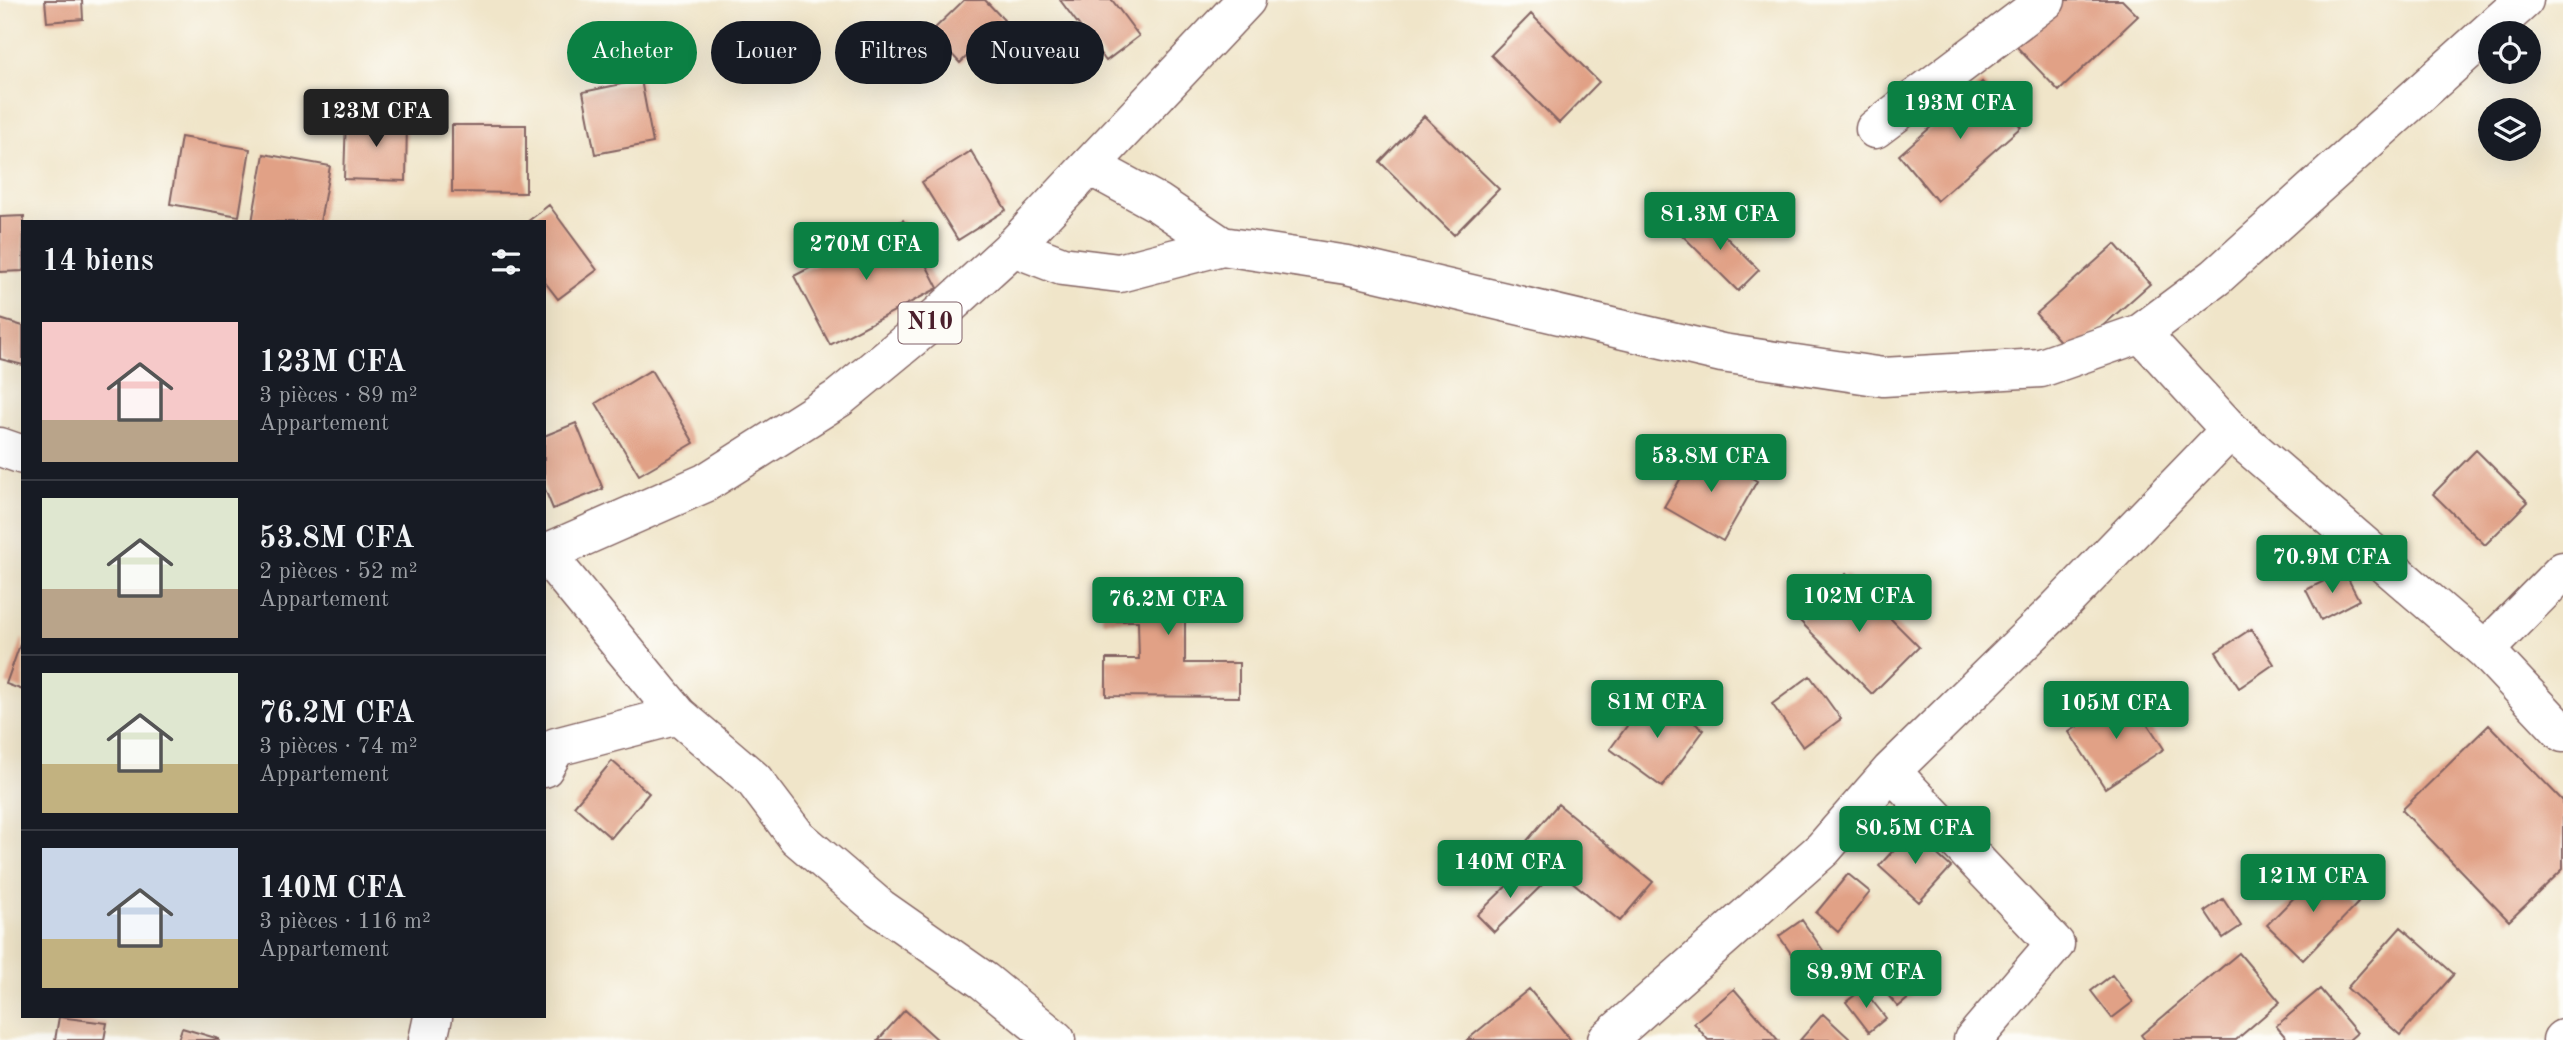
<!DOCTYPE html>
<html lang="fr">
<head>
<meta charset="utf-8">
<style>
	:root { --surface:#171b24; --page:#20242c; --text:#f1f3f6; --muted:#9ea1a6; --line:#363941; --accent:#0b8043 }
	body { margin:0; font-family:"Old Standard TT",serif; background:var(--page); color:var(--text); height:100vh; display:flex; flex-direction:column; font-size:26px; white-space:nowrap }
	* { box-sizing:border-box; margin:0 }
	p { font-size:23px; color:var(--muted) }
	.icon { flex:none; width:38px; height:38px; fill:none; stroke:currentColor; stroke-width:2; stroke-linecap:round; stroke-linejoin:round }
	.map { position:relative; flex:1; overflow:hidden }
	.drawer { position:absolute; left:21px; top:220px; width:525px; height:798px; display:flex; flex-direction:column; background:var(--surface); border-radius:0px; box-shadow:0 7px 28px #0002 }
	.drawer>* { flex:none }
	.guide { position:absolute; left:567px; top:21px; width:665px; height:63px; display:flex; gap:14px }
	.controls { position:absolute; left:2478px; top:21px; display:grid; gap:14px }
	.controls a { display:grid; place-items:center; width:63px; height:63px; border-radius:50%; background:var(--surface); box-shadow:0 7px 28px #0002; font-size:35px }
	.price { position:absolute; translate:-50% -60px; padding:0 16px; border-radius:7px; background:var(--accent); color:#fff; font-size:23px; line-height:46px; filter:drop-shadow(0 2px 4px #0008) }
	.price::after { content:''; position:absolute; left:50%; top:42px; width:21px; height:16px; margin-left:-10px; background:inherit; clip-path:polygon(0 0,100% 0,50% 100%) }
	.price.active { background:#222; color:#fff }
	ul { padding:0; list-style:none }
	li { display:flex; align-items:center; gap:21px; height:175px; padding:0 21px }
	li+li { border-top:2px solid var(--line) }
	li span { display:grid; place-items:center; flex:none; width:196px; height:140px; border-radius:0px; color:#555 }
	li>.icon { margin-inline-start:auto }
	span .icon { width:84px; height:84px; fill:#fffc; stroke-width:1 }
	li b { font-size:30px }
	h2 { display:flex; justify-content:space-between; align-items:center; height:84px; padding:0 21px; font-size:30px }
	.pill { padding:0 24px; border-radius:32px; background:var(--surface); box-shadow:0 7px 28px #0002; font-size:24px; line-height:63px }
	.pill.active { background:var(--accent); color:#fff }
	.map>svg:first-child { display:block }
</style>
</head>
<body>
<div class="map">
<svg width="2563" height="1040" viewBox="0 0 2563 1040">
	<rect width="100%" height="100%" fill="#fdfcf7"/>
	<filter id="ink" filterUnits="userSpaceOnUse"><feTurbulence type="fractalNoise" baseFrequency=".0143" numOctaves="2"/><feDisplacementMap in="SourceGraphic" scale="14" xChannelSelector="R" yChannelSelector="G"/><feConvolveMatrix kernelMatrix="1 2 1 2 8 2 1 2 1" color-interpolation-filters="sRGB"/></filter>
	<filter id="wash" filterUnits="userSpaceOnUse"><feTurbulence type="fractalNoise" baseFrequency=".00686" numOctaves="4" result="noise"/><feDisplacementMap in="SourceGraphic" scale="28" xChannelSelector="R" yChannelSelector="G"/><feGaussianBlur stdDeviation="1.57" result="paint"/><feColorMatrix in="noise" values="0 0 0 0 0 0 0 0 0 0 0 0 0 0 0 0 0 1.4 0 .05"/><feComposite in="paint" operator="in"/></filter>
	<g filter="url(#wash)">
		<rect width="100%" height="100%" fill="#f0e5c9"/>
		<g id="blocks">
			<path fill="#e1a186" d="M45,0H82L83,19L47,22Z
				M964,0H985L1004,20L960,63L931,32Z
				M1060,0H1112L1139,36L1106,61Z
				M2063,0H2122L2138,16L2059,91L2015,45Z
				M1531,14L1599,82L1559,123L1491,55Z
				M641,80L653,143L595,154L583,92Z
				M1982,82L2021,127L1937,201L1899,155Z
				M1424,116L1499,189L1454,235L1380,162Z
				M346,118L407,119L406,181L344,179Z
				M452,125H526V193L452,192Z
				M181,137L250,149L239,216L170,204Z
				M971,151L1006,210L958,240L922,182Z
				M264,154L330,166L320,222H252Z
				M549,205L597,270L558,299L544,281V222H527Z
				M1702,213L1759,270L1738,291L1681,234Z
				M24,216L23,271L0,272V217Z
				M903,220L938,288L830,345L794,276Z
				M2115,244L2150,284L2071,354L2036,314Z
				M0,319L23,326V365L0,359Z
				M651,370L694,443L639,475L596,403Z
				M576,423L603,489L553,509L544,487V436Z
				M1699,447L1757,481L1723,541L1664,507Z
				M2476,450L2528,502L2485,545L2433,494Z
				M2344,571L2359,600L2321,620L2306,590Z
				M1846,574L1919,647L1872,694L1799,620Z
				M1102,580H1236V619H1185V663H1239V697L1106,696V659H1139L1138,621H1102Z
				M2251,629L2274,664L2239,688L2216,652Z
				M22,639H23V690L6,684Z
				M1810,676L1841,719L1803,747L1772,704Z
				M1652,692L1704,730L1662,787L1610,749Z
				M2128,694L2164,749L2105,788L2069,732Z
				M2489,725L2563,801V869L2509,921L2402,810Z
				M612,761L649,793L611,838L574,806Z
				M1558,804L1653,882L1620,921L1525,843Z
				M1911,831L1951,867L1919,902L1879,866Z
				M1525,868L1542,885L1494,932L1477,915Z
				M2323,868L2358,903L2303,960L2267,925Z
				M1848,874L1870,892L1838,932L1816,913Z
				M2223,899L2241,926L2223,938L2205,911Z
				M1802,920L1831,962L1808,978L1779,936Z
				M2401,927L2454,974L2400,1035L2347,988Z
				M1896,951L1924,985L1898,1007L1870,974Z
				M2239,953L2280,1002L2236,1040H2145L2141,1035Z
				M2112,975L2133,1002L2112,1018L2091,991Z
				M1529,989L1570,1039L1569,1040H1467Z
				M1734,989L1778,1040H1708L1694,1023Z
				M1863,989L1886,1018L1869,1032L1846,1002Z
				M2320,989L2357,1033L2349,1040H2288L2276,1026Z
				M905,1010L938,1040H878Z
				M1823,1014L1851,1040H1800Z
				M59,1017L107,1023L104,1040H55Z
				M182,1028L219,1039V1040H178Z"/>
		</g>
	</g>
	<g filter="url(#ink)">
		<use href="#blocks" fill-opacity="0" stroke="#846462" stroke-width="2"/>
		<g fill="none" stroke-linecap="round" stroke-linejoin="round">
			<defs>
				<path id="street" d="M1875,129L2046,0
					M1090,166L1158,203L1222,246
					M1013,247L1062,266L1119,273L1222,246L1347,265L1722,353L1883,377L2041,368L2141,333L2216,277L2524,0
					M2230,430L2485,650L2563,733
					M546,554L678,715L754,780L797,837L880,908L984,981L1056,1040
					M2485,650L2563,571
					M544,768L556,747L678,715
					M1891,771L2055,944L1973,1040
					M428,1040L433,1017
					M1607,1040L1823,849L1891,771L2057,609L2230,430L2141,333
					M2562,1040L2563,1039"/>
				<path id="highway" d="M0,447L23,455
					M544,554L705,483L839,398L930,323L1013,247L1246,0"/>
			</defs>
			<use href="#street" stroke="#846462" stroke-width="41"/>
			<use href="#highway" stroke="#846462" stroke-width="41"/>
			<use href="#street" stroke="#fff" stroke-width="38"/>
			<use href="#highway" stroke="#fff" stroke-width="38"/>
		</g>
	</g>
	<g text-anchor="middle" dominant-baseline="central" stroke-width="7" stroke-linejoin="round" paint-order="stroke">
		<rect fill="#fdfcf7" stroke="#806168" stroke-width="2" x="898.5" y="302.5" width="63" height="41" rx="5"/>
		<g font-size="24" font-weight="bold" fill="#4a1f2b">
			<text x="930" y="323">N10</text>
		</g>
	</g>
</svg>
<div class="controls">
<a><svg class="icon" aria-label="locate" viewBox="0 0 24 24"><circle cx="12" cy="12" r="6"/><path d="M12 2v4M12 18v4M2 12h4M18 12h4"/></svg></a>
<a><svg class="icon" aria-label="layers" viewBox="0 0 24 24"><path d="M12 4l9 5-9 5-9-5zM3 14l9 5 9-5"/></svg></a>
</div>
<b class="price" style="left:1960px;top:141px">193M CFA</b>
<b class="price active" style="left:376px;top:149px">123M CFA</b>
<b class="price" style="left:1720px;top:252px">81.3M CFA</b>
<b class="price" style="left:866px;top:282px">270M CFA</b>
<b class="price" style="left:1711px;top:494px">53.8M CFA</b>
<b class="price" style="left:2332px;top:595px">70.9M CFA</b>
<b class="price" style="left:1859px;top:634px">102M CFA</b>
<b class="price" style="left:1168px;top:637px">76.2M CFA</b>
<b class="price" style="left:1657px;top:740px">81M CFA</b>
<b class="price" style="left:2116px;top:741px">105M CFA</b>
<b class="price" style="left:1915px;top:866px">80.5M CFA</b>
<b class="price" style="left:1510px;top:900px">140M CFA</b>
<b class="price" style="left:2313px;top:914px">121M CFA</b>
<b class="price" style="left:1866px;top:1010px">89.9M CFA</b>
<div class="guide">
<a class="pill active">Acheter</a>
<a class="pill">Louer</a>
<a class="pill">Filtres</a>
<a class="pill">Nouveau</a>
</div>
<section class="drawer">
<h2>14 biens<svg class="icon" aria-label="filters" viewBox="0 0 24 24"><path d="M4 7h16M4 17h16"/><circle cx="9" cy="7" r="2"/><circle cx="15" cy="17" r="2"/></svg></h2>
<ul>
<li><span style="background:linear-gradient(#f6c9c9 70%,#b9a48a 0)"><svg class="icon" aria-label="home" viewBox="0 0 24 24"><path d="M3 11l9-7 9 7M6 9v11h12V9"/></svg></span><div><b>123M CFA</b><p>3 pièces · 89 m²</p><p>Appartement</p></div></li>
<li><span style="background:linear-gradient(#dfe7d0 65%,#b9a48a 0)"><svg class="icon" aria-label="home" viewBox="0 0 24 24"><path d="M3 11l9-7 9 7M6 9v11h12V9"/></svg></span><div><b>53.8M CFA</b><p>2 pièces · 52 m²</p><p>Appartement</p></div></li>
<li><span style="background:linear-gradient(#dfe7d0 65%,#c2b280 0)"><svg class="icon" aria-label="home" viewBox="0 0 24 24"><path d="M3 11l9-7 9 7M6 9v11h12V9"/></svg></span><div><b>76.2M CFA</b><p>3 pièces · 74 m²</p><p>Appartement</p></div></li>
<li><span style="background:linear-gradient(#c9d6e8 65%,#c2b280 0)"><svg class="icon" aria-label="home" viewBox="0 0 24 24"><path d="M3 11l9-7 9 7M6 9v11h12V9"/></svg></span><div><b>140M CFA</b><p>3 pièces · 116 m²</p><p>Appartement</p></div></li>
</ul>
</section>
</div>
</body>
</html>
